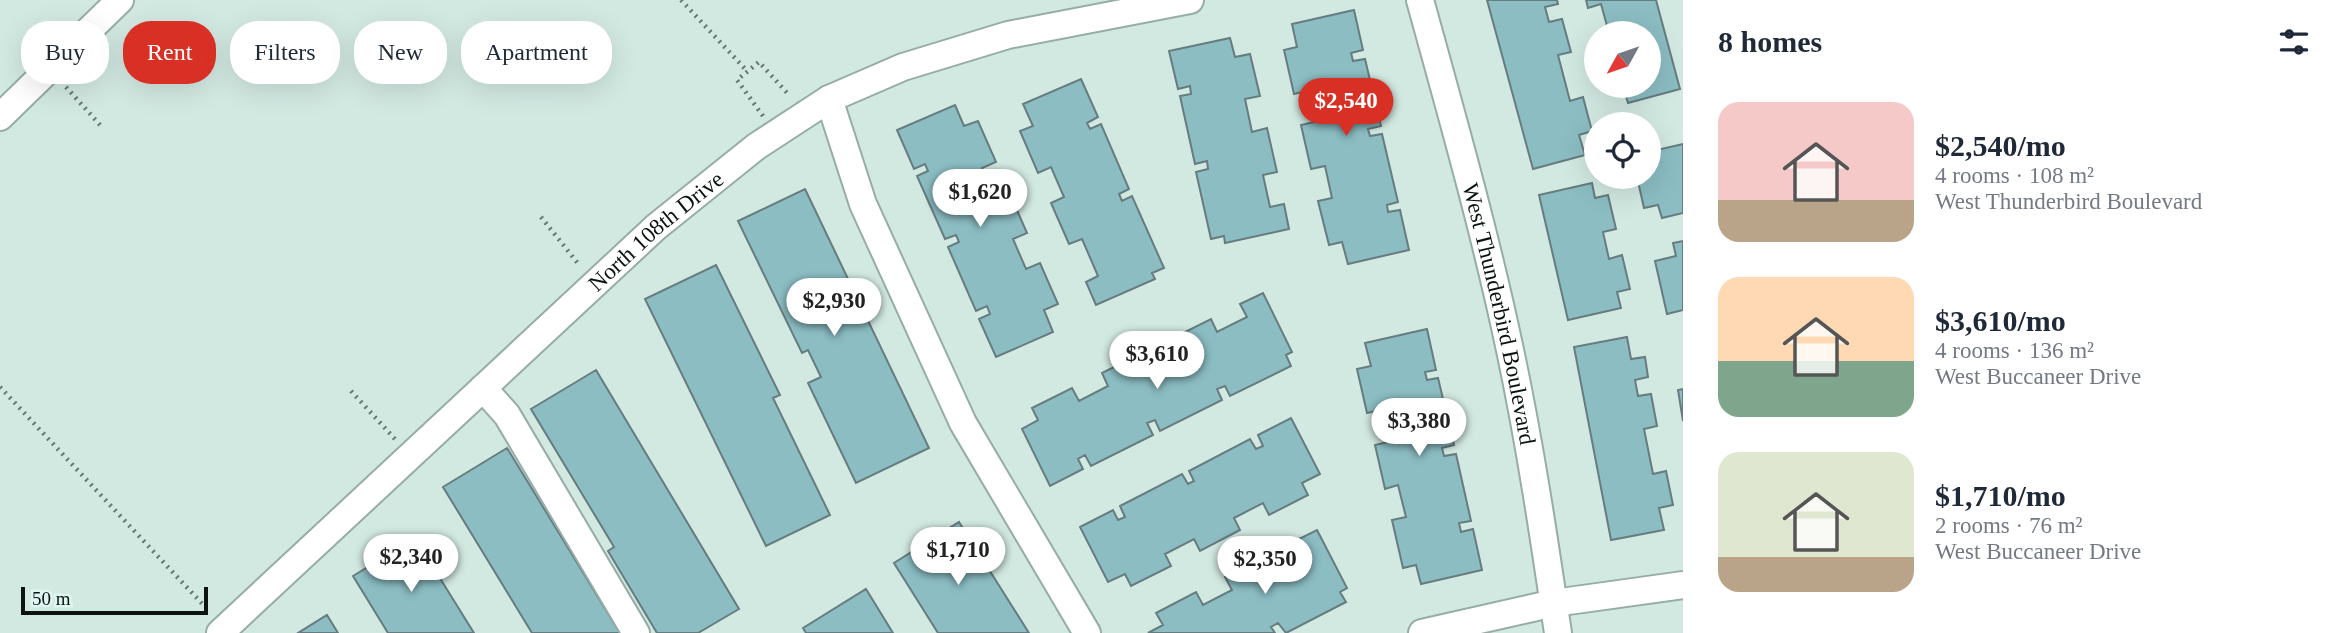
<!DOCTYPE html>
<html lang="en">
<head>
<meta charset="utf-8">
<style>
	:root { --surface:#fff; --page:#f2f2f3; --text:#1f2937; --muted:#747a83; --accent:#d93025 }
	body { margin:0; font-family:"Times New Roman",serif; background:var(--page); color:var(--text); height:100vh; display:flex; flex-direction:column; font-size:26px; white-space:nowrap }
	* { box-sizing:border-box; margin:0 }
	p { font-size:23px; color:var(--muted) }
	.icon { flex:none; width:38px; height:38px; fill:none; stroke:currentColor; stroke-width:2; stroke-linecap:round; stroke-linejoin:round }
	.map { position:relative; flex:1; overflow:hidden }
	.drawer { display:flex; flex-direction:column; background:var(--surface); width:665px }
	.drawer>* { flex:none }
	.hud { position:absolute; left:21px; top:21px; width:665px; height:63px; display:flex; gap:14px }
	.needle { width:46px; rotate:230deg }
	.fabs { position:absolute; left:1584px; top:21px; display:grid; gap:14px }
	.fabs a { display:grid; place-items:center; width:77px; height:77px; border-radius:50%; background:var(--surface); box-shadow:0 7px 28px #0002; font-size:35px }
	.scale { position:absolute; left:21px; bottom:18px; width:187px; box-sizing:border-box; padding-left:7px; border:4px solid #0c1412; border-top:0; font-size:19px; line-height:24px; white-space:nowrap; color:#0c1412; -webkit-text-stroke:5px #dff6f0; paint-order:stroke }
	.price { position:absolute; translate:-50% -60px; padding:0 16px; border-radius:24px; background:#fff; color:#222; font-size:23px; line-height:46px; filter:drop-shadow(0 2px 4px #0008) }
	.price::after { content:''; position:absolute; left:50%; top:42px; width:21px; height:16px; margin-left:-10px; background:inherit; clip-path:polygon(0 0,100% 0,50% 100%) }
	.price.active { background:var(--accent); color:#fff }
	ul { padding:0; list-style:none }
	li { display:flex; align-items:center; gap:21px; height:175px; padding:0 35px }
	li span { display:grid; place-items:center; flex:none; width:196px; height:140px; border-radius:21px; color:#555 }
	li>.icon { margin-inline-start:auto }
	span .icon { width:84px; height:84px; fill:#fffc; stroke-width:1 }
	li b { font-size:30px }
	h2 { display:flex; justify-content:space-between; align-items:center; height:84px; padding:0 35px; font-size:30px }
	.tag { padding:0 24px; border-radius:28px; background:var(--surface); box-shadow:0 7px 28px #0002; font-size:24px; line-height:63px }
	.tag.active { background:var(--accent); color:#fff }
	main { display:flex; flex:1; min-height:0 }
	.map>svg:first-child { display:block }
</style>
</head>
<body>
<main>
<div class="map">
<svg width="1683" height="633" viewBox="0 0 1683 633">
	<rect width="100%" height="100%" fill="#d2e9e2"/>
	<path fill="#8bbdc3" stroke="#677c7f" stroke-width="2" d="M1487,0H1557L1558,4L1545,7L1549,22L1562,19L1571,52L1558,55L1570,101L1583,97L1592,131L1579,135L1585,155L1533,169Z
		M1586,0H1656L1680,89L1628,103L1623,86H1648V33H1609L1601,4L1588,8Z
		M1354,10L1363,50L1351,53L1353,61L1365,59L1381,126L1368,129L1370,136L1382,134L1398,202L1387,205L1388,212L1400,210L1409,250L1348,264L1342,242L1329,245L1318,201L1332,198L1325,166L1311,169L1301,125L1314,122L1307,91L1294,94L1284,50L1297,47L1292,24Z
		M1230,38L1235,57L1250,54L1260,96L1245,99L1252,132L1267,128L1277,172L1263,175L1270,207L1284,204L1289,229L1225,243L1224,236L1211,239L1196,172L1208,169L1207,161L1195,164L1180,96L1191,94L1190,86L1178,89L1169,51Z
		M1081,79L1098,117L1087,123L1090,129L1101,124L1129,189L1119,194L1122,201L1132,196L1164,268L1152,273L1155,279L1096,305L1086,282L1098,276L1082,239L1069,244L1051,203L1064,197L1051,167L1038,173L1020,131L1033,126L1023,104Z
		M955,105L964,126L978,121L996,162L982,168L996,198L1009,192L1027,233L1013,239L1026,269L1040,263L1058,304L1044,310L1053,332L996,357L979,319L990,314L987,306L976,311L948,247L959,242L956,235L945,239L917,176L928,171L925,164L914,169L897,130Z
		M1683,144V213L1662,218L1658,205L1644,208L1637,177H1648V152Z
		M1592,183L1595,198L1608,195L1616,229L1603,232L1609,259L1622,255L1630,289L1617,292L1621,308L1568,320L1539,195Z
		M805,189L929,448L856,483L808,383L821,377L808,350L802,353L738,221Z
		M1683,241V310L1667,314L1655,261L1676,256L1673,243Z
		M716,265L780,395L773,398L830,515L766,546L645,299Z
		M1263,293L1292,352L1286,355L1291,366L1230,396L1225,386L1217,389L1222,400L1160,431L1155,420L1147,423L1153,435L1091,466L1085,455L1078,459L1083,469L1050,486L1022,429L1038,420L1032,408L1072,388L1079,401L1108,386L1102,373L1142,353L1148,365L1177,351L1171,339L1211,319L1217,332L1247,317L1240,304Z
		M1427,329L1436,370L1425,372L1427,380L1438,378L1454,445L1442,448L1444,456L1456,454L1471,521L1459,523L1461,532L1473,529L1482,570L1421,584L1416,565L1403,568L1392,520L1406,517L1398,485L1385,489L1375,445L1388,442L1381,410L1367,413L1357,369L1371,366L1365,343Z
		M1627,337L1631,359L1645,357L1648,377L1635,380L1638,396L1651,394L1657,426L1644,429L1653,474L1666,471L1673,505L1659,508L1664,530L1611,540L1574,347Z
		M596,370L739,609L698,633H657L608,551L614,547L531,409Z
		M1683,389V421L1678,390Z
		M1291,418L1320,474L1302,483L1308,495L1269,515L1263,503L1234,518L1240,530L1200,551L1194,539L1165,554L1171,566L1131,586L1125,574L1108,582L1080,527L1113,510L1118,520L1125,517L1120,506L1182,474L1188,484L1194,481L1189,471L1250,439L1256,449L1263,446L1258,435Z
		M507,448L620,633H532L443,487Z
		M959,522L1029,633H938L894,563Z
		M1317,530L1347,588L1340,592L1346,602L1286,633L1278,623L1271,627L1275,633H1148L1163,625L1156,613L1196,592L1203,605L1232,590L1225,577L1265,557L1272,570L1301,554L1295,541Z
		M415,538L474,633H388L353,576Z
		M866,589L893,633H806L803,628Z
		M327,615L338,633H298Z"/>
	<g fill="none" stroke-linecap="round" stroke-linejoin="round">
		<defs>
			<g id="minor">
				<path id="s1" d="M1420,0C1452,116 1485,232 1510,350C1530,444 1544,538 1558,633"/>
				<path d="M829,99L863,204L963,423L1087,633"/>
				<path d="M0,117L120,0"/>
				<path d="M483,388L507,415L636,633"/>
				<path id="s2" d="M220,633L656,227L757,146L829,99L903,67L1008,35L1190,0"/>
				<path d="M1422,633L1554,603L1683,585"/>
			</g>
		</defs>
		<use href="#minor" stroke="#96aca6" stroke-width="30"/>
		<path stroke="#697874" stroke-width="4.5" stroke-dasharray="2 5" stroke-linecap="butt" d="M681,0L747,71
			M66,87L100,125
			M763,116L737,80L759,62L789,95
			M541,217L580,266
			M0,387L208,610
			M351,391L395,439"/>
		<use href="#minor" stroke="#fff" stroke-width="26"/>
	</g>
	<g text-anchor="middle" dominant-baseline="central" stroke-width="7" stroke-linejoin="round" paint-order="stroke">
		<g font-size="23" fill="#0c1412" stroke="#dff6f0">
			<text stroke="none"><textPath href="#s2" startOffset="593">North 108th Drive</textPath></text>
			<text stroke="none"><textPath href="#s1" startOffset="324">West Thunderbird Boulevard</textPath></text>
		</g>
	</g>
</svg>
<div class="fabs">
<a><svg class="needle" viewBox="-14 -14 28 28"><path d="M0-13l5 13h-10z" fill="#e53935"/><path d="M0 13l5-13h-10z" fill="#747a83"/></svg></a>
<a><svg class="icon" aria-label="locate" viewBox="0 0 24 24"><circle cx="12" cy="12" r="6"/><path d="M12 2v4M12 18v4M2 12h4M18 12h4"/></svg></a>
</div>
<div class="scale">50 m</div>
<b class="price active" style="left:1346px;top:138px">$2,540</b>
<b class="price" style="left:980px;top:229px">$1,620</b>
<b class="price" style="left:834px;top:338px">$2,930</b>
<b class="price" style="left:1157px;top:391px">$3,610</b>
<b class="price" style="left:1419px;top:458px">$3,380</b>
<b class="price" style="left:958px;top:587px">$1,710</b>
<b class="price" style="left:411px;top:594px">$2,340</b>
<b class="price" style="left:1265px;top:596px">$2,350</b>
<div class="hud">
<a class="tag">Buy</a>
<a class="tag active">Rent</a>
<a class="tag">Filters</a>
<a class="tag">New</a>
<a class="tag">Apartment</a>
</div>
</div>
<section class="drawer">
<h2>8 homes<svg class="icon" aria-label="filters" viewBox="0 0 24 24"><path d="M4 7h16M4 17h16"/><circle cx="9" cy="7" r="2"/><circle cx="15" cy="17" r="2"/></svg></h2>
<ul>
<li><span style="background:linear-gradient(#f6c9c9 70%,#b9a48a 0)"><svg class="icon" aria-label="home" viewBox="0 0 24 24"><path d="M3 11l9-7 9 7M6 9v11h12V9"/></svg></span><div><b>$2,540/mo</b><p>4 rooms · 108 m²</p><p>West Thunderbird Boulevard</p></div></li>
<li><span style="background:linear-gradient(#ffd9b3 60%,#7fa58c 0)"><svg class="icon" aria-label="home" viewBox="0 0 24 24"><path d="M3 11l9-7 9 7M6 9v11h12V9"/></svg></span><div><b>$3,610/mo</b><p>4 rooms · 136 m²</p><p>West Buccaneer Drive</p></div></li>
<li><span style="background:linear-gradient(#dfe7d0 75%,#b9a48a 0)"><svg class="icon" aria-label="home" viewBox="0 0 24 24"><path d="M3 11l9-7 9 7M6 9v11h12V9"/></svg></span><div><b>$1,710/mo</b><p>2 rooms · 76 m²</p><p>West Buccaneer Drive</p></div></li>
</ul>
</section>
</main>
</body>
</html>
